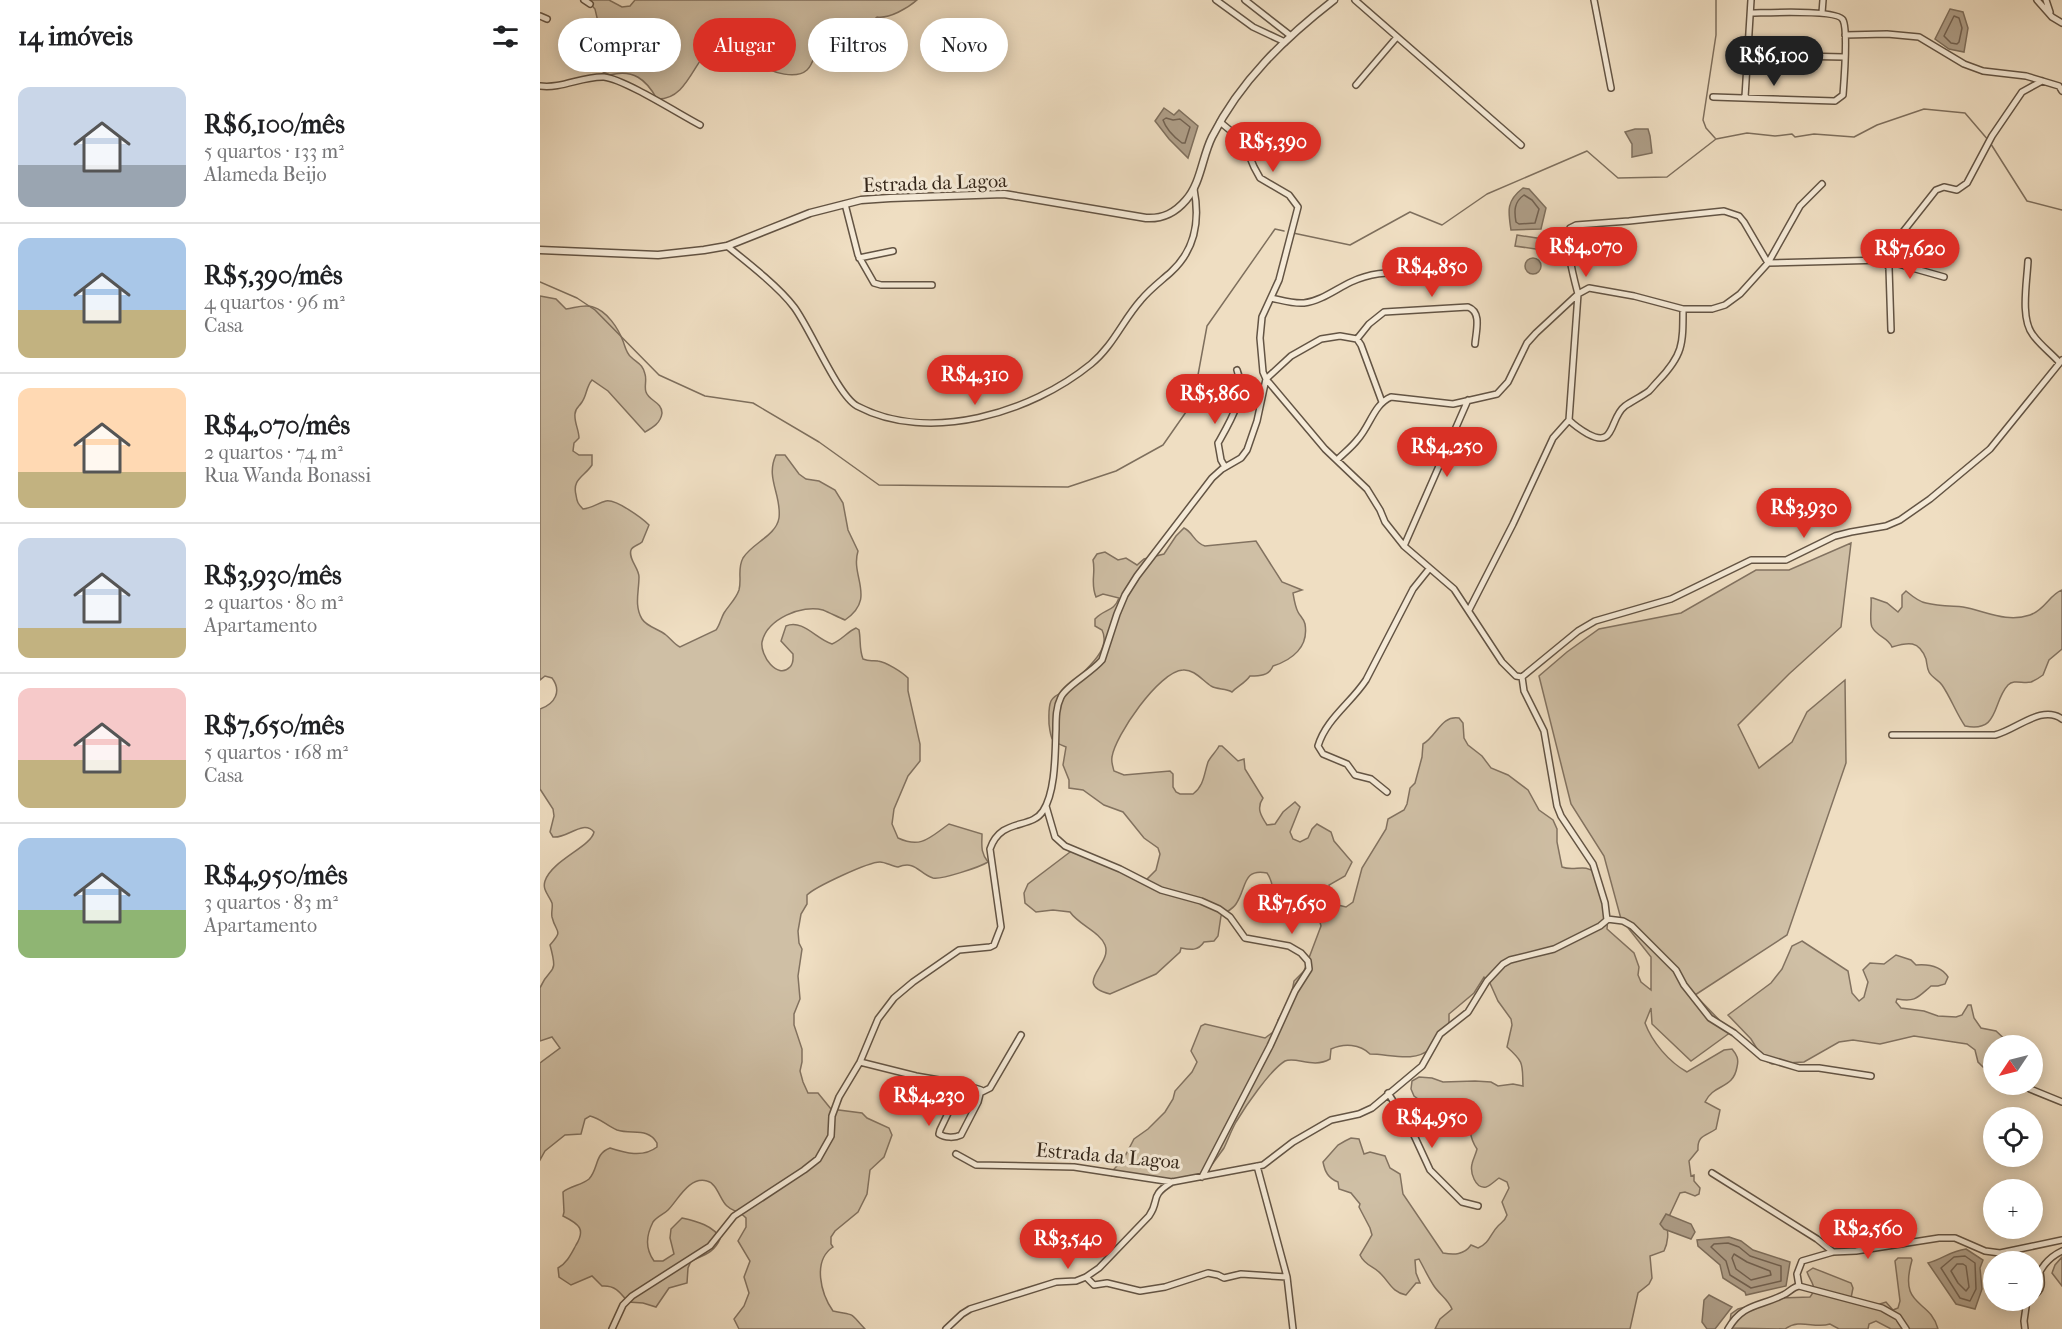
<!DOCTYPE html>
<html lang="pt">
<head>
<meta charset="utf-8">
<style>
	:root { --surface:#fff; --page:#f6f6f6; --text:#202124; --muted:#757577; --line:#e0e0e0; --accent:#d93025 }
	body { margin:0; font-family:"IM FELL French Canon",serif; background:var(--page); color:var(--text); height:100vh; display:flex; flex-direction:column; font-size:22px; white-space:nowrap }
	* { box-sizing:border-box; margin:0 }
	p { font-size:20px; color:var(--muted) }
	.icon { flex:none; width:33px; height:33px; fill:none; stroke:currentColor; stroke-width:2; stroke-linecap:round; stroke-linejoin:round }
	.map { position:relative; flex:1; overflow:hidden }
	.sheet { display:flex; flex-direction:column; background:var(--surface); width:540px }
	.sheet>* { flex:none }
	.banner { position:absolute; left:18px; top:18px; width:570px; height:54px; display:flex; gap:12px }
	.needle { width:39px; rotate:235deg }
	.buttons { position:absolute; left:1443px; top:1035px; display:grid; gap:12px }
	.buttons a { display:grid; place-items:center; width:60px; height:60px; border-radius:50%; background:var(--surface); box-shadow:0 3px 15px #0003; font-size:30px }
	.price { position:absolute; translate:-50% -51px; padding:0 14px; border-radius:21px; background:var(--accent); color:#fff; font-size:20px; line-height:39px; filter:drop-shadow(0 2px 3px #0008) }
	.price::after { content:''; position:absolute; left:50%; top:36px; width:18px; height:14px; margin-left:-9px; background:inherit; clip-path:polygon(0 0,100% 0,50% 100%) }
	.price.selected { background:#222; color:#fff }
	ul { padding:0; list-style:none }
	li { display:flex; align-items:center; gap:18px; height:150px; padding:0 18px }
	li+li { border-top:2px solid var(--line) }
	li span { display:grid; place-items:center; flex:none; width:168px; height:120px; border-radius:12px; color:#555 }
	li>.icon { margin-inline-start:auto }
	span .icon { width:72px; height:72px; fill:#fffc; stroke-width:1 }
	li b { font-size:26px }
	h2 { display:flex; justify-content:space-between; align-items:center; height:72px; padding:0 18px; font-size:26px }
	.pill { padding:0 21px; border-radius:27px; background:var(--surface); box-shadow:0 3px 15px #0003; font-size:21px; line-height:54px }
	.pill.selected { background:var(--accent); color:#fff }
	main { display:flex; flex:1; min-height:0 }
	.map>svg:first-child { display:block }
</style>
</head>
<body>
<main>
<section class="sheet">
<h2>14 imóveis<svg class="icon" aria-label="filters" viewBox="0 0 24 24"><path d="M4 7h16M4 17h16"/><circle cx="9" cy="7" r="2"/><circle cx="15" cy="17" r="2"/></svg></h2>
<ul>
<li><span style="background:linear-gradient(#c9d6e8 65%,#9aa5b1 0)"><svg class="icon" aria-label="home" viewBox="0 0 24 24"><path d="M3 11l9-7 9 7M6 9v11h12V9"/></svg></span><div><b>R$6,100/mês</b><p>5 quartos · 133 m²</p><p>Alameda Beijo</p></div></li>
<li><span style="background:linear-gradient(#a9c7e8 60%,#c2b280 0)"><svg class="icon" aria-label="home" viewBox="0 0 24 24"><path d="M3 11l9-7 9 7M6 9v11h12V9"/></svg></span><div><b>R$5,390/mês</b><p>4 quartos · 96 m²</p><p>Casa</p></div></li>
<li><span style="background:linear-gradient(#ffd9b3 70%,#c2b280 0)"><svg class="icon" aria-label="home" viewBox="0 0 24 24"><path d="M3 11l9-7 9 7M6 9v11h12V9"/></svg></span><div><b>R$4,070/mês</b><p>2 quartos · 74 m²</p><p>Rua Wanda Bonassi</p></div></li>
<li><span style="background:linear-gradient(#c9d6e8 75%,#c2b280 0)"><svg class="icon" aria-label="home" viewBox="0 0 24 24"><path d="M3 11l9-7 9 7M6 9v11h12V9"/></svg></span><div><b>R$3,930/mês</b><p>2 quartos · 80 m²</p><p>Apartamento</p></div></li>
<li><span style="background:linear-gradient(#f6c9c9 60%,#c2b280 0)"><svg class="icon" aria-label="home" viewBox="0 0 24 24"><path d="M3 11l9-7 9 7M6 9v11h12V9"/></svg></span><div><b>R$7,650/mês</b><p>5 quartos · 168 m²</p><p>Casa</p></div></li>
<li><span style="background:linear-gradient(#a9c7e8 60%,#8fb573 0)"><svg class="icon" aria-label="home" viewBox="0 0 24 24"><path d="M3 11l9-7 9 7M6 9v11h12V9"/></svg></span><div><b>R$4,950/mês</b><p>3 quartos · 83 m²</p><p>Apartamento</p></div></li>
</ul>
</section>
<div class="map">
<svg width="1522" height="1329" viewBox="0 0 1522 1329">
	<rect width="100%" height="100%" fill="#efdec2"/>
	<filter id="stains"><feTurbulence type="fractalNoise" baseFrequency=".00333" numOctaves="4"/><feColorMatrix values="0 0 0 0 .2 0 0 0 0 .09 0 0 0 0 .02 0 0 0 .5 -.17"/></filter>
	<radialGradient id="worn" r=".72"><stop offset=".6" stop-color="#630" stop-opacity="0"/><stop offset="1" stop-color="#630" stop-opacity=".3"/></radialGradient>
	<path fill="#cfbfa5" stroke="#827260" stroke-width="1.5" d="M47,0H69L82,7L90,6L95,0H377C368,8 349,19 337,17C322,27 322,45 305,52L289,44L280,45C274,52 274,64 267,70C257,79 231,74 223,64C220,58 221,52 218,46C211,42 200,42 195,37C187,39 179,40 173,45C153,62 147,100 117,99C106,79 93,69 70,75L63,72L61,62L72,49L73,39L59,26L55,9Z
		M977,235L1003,239L1002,250L975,246Z
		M0,296L16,299L26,309C35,308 44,304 53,307C67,311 78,328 83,341C85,346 86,353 91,357C97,363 103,364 105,374C107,380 104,387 106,392C109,401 122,402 122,413C121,423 112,428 105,432L68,391L52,380C46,387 47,395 42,402C39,407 35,408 35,414C34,422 39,430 39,438L34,443L33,451L39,455H52V465C44,477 32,479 36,495C37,502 38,504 43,509C52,508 58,503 66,501C76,499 102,518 109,525L102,542C99,545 92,546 91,550C88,559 99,568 99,577C99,591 94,606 102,619C107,627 119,629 126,635C131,639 134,644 140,647L176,630C180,625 181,618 184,613C189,605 196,599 199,590C202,579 197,569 203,558C212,543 236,536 239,518C242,495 225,478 236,455H245L259,474L266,479L279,481L295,490L303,503L308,530L318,551C310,577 337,598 305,620C298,617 290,613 283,610C262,604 227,619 222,642C220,655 237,680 250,667C254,663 253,659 253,654L241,641L246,626C263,619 276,639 292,644C302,640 307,632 316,628L319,630C321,640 319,649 323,659C330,662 332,660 338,661C346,662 362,672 368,678V691L380,744V761L368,776L354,809L352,824L358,838C382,849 390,837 409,824L442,834C442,845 440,852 448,862C440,867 401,880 393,878C379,874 376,860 358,867C352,866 345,862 340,862C328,862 275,887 267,895V904L261,914L258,931L259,943L262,949L258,976L260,999L254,1014V1025L262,1049V1062L260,1071L263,1082L268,1093H278L291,1109L322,1113L327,1118L349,1128L352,1135L344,1157L330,1170L327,1194L318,1212L295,1231L291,1237V1244L293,1247C272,1261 281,1294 293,1311C317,1316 308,1311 325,1329H199L194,1319L204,1306L209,1293L204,1277L210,1261L198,1241L206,1227V1218C200,1211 193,1212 187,1206C180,1200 177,1183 167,1181C149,1176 138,1200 128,1210C124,1214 116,1217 113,1222C106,1236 105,1248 114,1261H123L134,1254L130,1238L131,1229L142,1218C156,1221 175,1226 180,1239C174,1253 164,1255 151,1261L148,1268L147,1283L129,1288L116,1307L103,1303L88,1302C80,1292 75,1285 62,1286L52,1276L31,1285L19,1277L18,1268C27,1263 31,1254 36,1245C46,1229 39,1224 23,1216L24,1212L23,1192C30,1186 42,1185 49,1179C59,1168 54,1154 70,1148C85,1153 103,1158 117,1147V1143C108,1127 92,1135 77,1130C67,1126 60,1118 50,1116L45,1119L41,1134L25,1135L5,1151L0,1160V1063L20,1048L12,1037L0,1041C0,1030 0,997 0,988C10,964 19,978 10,945C24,929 16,934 12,917C11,912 13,907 12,903C9,895 2,890 5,881C12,860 51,847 54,832C43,819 27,839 13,837L10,832L14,816L13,809L0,789V709C15,704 22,691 12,678L5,676L0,680Z
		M644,528C653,532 654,543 665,546L716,541L742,582L762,590L753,593C754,599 755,606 758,612C760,616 764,619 765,624C769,647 752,660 733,666C729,676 719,676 710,676C705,683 698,686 692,692C685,688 678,690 671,686C662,680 654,669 643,670C619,671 575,736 572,757C571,762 573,767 574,771L584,775L630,771L633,774V787L636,792L640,794H653C664,786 664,774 668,762C670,757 676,752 679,746H682L698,761L704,759L705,769L723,798C716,808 721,816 727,825L735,824L743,812L755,802L760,807L750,832L753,839L760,842L768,838L772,829L777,824L791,832L794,841L812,862L805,876L789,885L792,896L798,905L806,907L813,902L822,868L846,829L848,819L864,810L867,804L870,788L875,783L882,757L883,744C897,736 901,715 919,718L923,723L924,738L928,745L942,756L951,768L968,775L988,790L999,810L1013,820L1017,829V842L1022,867C1034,872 1045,863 1055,873L1068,916L1067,929L1094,953L1099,967L1098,975L1101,982L1111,990V957L1081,919L1064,856L1031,804L999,676L1027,652L1059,629L1141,613L1216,570H1249L1311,543L1301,627L1249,674L1198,725L1219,768L1252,742L1267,712L1305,680L1306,763L1247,935L1155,995L1191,1032L1151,1061L1112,1024L1111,1008L1105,1023C1112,1042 1129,1062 1147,1072L1184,1050L1192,1049C1197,1055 1199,1059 1197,1067C1193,1090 1174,1083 1165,1102L1180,1110L1176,1129C1166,1136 1157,1135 1158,1150L1149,1161L1151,1176L1154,1175V1181L1160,1188L1159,1194L1155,1196L1145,1192L1140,1193L1126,1223C1129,1232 1128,1243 1124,1251L1110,1256L1112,1278L1109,1284L1098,1293L1090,1329H895L900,1319L912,1309C908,1299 899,1294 894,1286C888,1277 884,1268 879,1259L875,1260L876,1273L880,1283H876L866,1295C852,1292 850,1283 841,1274C834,1266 825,1266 820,1255L832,1235L830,1228L819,1207L820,1204L811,1193L799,1189L798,1182C788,1178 785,1172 783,1162L798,1145L805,1141L811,1138L819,1139L824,1154L830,1152L845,1156L850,1168L860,1174L863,1194L903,1253C914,1255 924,1255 931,1245L938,1248C950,1243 950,1234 958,1226C962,1222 965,1221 967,1215L962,1202L969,1188L967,1182L959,1178C956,1180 950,1186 946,1187C935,1189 930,1172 932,1164C933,1159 936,1154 937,1149C928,1136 932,1131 927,1119L911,1114H903L881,1101L874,1096L871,1089L872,1081L879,1077L892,1078L903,1082L935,1081L951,1082L958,1086L973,1084L983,1086C982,1064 985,1063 967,1047L972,1025L971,1019L958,1001L949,981L944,977L934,993L909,1014V1027C903,1034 897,1042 890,1049C874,1063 850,1054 830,1054C820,1044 804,1043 791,1049L790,1059C773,1069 756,1056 745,1061C730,1070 705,1107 696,1122C691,1131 688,1140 684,1148C677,1158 669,1168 663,1178L639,1182L572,1176L573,1170L583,1160L594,1139L608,1129L625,1112L633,1099L635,1091L652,1072L657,1062L651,1051L661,1026L665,1024L725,1038L736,1030L738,1020L751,997L754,981L764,971L781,926L777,911C765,906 744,916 736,901C732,892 734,882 727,873C702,868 707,888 696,904C693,909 686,912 681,916L678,936L674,941L664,942C658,951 651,950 641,948L640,952L616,974L570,994C531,984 573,965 565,945C560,932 539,925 530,912L513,910L496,912L485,903L484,893L488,884L534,849L578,869L599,882L606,880L616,870L620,854L618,848L604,838L583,812L564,805L543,790L529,788V780L523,765L526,747C511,741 511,741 509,724C509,716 508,708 511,701C516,692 524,694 531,688C534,685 536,680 539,677C550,665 571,648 562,630L555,626V619C564,609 574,612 579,598L563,594L556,597C550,582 556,574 553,560L557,554L565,552L578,560L586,558L597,565L604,559L624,554L636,536Z
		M1522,590V649L1509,660L1503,675C1499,678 1496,680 1491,682C1483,684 1474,679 1468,685C1452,702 1460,733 1425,726C1416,713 1411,698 1402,685C1399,680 1392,678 1389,672C1387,668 1387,664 1386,659C1379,640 1368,642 1352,647C1348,637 1337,637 1332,627C1329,620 1332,606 1331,598H1333L1347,603L1358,612L1362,607V595L1366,591C1372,596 1379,602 1386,603C1398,606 1411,606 1423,607C1446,611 1466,623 1490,615C1505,610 1509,595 1522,590Z
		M1262,941L1308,971L1312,993L1319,1001L1324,997L1328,982L1323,970L1330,963L1344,964L1356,955L1371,960L1376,965C1388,964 1401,966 1408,977L1405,984L1398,986H1391C1377,998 1376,1002 1357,999L1356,1002L1361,1008L1384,1011L1398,1016L1416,1017L1422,1015L1428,1005H1431L1434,1018L1441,1028L1456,1031L1471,1045L1454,1046L1453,1067H1443L1438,1062L1435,1050L1427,1044L1374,1036L1340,1044L1313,1040L1299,1042L1264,1062L1232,1064L1224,1060L1211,1039L1188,1015L1231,983L1242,969L1252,946Z
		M1522,1257V1286L1512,1273L1515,1265Z
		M1358,1258H1371L1372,1260C1358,1309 1390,1298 1398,1329H1351L1336,1321L1329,1324L1328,1329H1299L1290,1324C1274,1329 1260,1318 1245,1329L1189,1328L1191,1314L1198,1309L1240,1298L1270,1297C1278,1287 1271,1283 1267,1272L1273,1268L1311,1283L1313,1288L1311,1298L1333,1306L1346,1302L1353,1310L1358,1308L1360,1301L1355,1261Z"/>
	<path fill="#af9f89" stroke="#7e6f5d" stroke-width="1.5" d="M1410,9L1423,12L1428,28L1424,52L1409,49L1395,39Z
		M624,108L634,115L639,110L658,126L648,158L629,139L615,121Z
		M1095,129H1108L1110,136L1112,153L1092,157V144L1085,132Z
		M983,188L989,189L1006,208L1001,229L971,230C968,211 966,201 983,188Z
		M985 266a8 8 0 1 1 16 0a8 8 0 1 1-16 0Z
		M1126,1214L1151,1224L1155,1232L1151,1239L1124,1229L1120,1224Z
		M1189,1237L1201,1241L1213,1250L1250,1262L1246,1286L1206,1295L1205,1292L1183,1278L1180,1265L1158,1246L1157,1240Z
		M1426,1249L1443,1260L1440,1268L1442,1289L1435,1309L1416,1304L1388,1263C1403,1259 1410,1251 1426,1249Z
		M1169,1295L1192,1307L1175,1329H1167L1162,1322L1164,1300Z"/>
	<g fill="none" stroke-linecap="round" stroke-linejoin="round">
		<path stroke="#726252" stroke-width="1.5" d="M1414,16L1419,18L1422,28L1419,42L1417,44L1411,43L1404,36Z
			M626,118L633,120L640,119L650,127L645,143H642C634,137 626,129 623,120Z
			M984,195L992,200L999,209L995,223L979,224L976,222C974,211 974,202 984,195Z
			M1188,1243L1199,1247L1210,1256L1241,1266V1281L1211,1288L1190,1275L1186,1261L1171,1247L1174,1244Z
			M1194,1254L1207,1262L1230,1271L1231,1275L1211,1280L1196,1269L1192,1258Z
			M1425,1256L1435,1263L1436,1289L1430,1301L1420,1298L1401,1268L1414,1257Z
			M1423,1264L1426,1266L1429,1287L1426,1291L1418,1283L1411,1271L1417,1264Z"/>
		<path stroke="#7e6f5d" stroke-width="1.5" d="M1175,138L1166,128L1163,120L1176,35V0
			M753,233L810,245L870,212L902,225L947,194L1047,151L1078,178L1127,177L1176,139L1207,133L1235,136L1252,134L1255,137L1274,134L1314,137L1337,125L1384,109L1425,113L1449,141L1487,201L1522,210
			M0,282L37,298L55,310L119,375L165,396L213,403L279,442L339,485L528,487L576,471L623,445L653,402L667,326L735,229L744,231"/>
		<defs>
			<path id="minor" d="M44,0L50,4
				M676,0L713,27L745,42
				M705,0L751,36
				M815,0L981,145
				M1054,0L1071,88
				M1497,0L1512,17L1522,23
				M1506,0L1510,12
				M1282,13L1283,0
				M0,16L7,19
				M1305,35L1347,34L1379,37L1424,64L1443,71L1486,76L1519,86L1522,91
				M1208,55L1304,57
				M816,85L857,37
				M0,86C22,89 42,76 64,77C84,79 139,114 160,125
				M1173,97L1295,101L1303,95C1304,82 1308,30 1303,20C1298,9 1224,13 1211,13
				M1205,97L1211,0
				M305,204L318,255L334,283L341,285H392
				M187,246C207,262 239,287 254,307C270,328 298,396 317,406C389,444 491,413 551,364C573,346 583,320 601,300C610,289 621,281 631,272C655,250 660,220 654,189
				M319,258L353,251
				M1344,260L1349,268L1351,330
				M1344,260L1404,277
				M1488,261C1487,282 1480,319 1493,335C1500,345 1511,353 1519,362
				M731,298C741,300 753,304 764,303C781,301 796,289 811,282C830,273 847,272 867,273
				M817,339L829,324L844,312L928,307C942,312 936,331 935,344
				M1029,420C1035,426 1041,430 1048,434C1076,449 1069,418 1085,406C1092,401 1101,397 1109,391C1112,388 1115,384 1118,381C1143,355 1143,345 1143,309
				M797,460C804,453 812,447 818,439C830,426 834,404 851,397L913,404L957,394L968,382L987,343L996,333L1038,294L1049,288L1094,296L1143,309H1172L1185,305L1200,294L1228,263L1344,260L1351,247L1396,190L1404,187L1417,190L1427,183L1452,136L1482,92L1502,81
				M685,467L681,460L678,443C690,422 707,395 697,370
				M864,546L928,400
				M929,610L973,524L1013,438L1029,420L1038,294C1034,279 1024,243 1030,228L1036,225L1089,221L1184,211L1199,216L1204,222L1228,263L1260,206L1282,184
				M982,677L1038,631L1055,621L1131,599L1211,560H1246L1295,536L1311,532L1346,526L1360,520L1390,499L1450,449L1522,360
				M1352,735H1455C1476,730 1502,704 1522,719
				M847,792L831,779L815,775L807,764L783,754L778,746C786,719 811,703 826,680L873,589L889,569
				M506,806L515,837L525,846L580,869L621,890L661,901L679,909L690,917L705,938L749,946L761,953L768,961L769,969L755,991L730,1046L662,1177
				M1067,919L1083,921L1092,926L1136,970L1144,985L1170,1018L1194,1033L1222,1057L1259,1068H1279L1331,1076
				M320,1062L376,1076L422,1084L441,1090L438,1102L421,1135C415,1138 405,1138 399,1134L400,1130L422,1084
				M1490,1089L1522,1102
				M442,1092L450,1088L481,1035
				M848,1093L872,1131L890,1170L922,1202L938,1206
				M416,1154L436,1165L534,1167L632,1182L723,1165L753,1142L791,1120L819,1114L832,1108L882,1066L900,1034L928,1012L947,981L963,964L970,960L1014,949L1060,926L1067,920L1065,903L1053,864L1021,816L1017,806L1004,731L984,691L982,677L976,676L962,662L914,589L864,546L845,522L840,510L827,489L785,449L726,379L723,372L720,338L722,317L739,280L758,207L749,195L720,178L714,167L703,141L680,122
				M717,1166L747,1277
				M1172,1173L1277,1239L1293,1252
				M546,1277L554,1285L567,1283L600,1291L625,1287L668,1273L678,1275L684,1278L701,1274L747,1277L753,1329
				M1259,1286L1257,1274L1262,1261L1293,1252L1316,1251L1399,1238H1415L1445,1251L1460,1253L1522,1240
				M1492,1286C1500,1271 1505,1259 1522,1251
				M1492,1297C1503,1290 1502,1283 1500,1272
				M72,1329L83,1305L92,1296L170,1246L194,1216L264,1170L278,1159L291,1136L292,1116L299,1097L320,1062L338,1019L354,998L373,982L419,950L450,947L454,945L461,927L450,849C461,817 491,830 503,811C516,791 515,752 516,729C516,718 516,707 521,697C526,686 551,673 562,660L577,614L585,595L597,576L672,478L682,469L701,458L707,450L717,421L726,379L751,356L781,339L800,336L817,339L821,345L842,402
				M406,1329L422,1314L430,1309L516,1282L536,1281L546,1277L559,1268L609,1216C621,1199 608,1197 632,1182
				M1188,1329C1203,1303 1219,1307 1243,1295C1249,1293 1252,1287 1259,1286L1342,1308L1358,1317L1366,1329
				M1485,1329L1484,1321L1487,1300"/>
			<path id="tertiary" d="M0,250L118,255L164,250L187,246L270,213L321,200L350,198L464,194L606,218C623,219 635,213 646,200C661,183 662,157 672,137C700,81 745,38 794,0"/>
		</defs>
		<use href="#minor" stroke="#635444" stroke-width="8"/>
		<use href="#tertiary" stroke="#635444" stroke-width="9"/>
		<use href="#minor" stroke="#f5ead7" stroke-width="5"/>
		<use href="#tertiary" stroke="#f5ead7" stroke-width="6"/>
	</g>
	<g text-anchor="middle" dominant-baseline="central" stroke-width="6" stroke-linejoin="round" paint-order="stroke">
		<g font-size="20" fill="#34261a" stroke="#f5ead7">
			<text transform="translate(395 183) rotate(-2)">Estrada da Lagoa</text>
			<text transform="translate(568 1156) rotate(5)">Estrada da Lagoa</text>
		</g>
	</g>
	<rect width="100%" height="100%" filter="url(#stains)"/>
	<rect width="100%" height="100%" fill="url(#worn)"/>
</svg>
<div class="buttons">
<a><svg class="needle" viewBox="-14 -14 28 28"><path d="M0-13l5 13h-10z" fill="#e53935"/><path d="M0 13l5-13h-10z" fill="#757577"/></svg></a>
<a><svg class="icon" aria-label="locate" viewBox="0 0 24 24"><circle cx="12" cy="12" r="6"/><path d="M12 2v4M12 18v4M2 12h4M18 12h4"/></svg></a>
<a>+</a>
<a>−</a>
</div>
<b class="price selected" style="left:1234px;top:87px">R$6,100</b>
<b class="price" style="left:733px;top:173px">R$5,390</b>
<b class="price" style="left:1046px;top:278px">R$4,070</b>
<b class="price" style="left:1370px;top:280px">R$7,620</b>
<b class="price" style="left:892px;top:298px">R$4,850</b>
<b class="price" style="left:435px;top:406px">R$4,310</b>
<b class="price" style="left:675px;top:425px">R$5,860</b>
<b class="price" style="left:907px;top:478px">R$4,250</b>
<b class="price" style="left:1264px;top:539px">R$3,930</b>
<b class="price" style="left:752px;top:935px">R$7,650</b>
<b class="price" style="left:389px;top:1127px">R$4,230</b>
<b class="price" style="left:892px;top:1149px">R$4,950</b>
<b class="price" style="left:1328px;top:1260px">R$2,560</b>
<b class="price" style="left:528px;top:1270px">R$3,540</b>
<div class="banner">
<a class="pill">Comprar</a>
<a class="pill selected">Alugar</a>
<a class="pill">Filtros</a>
<a class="pill">Novo</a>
</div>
</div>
</main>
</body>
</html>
